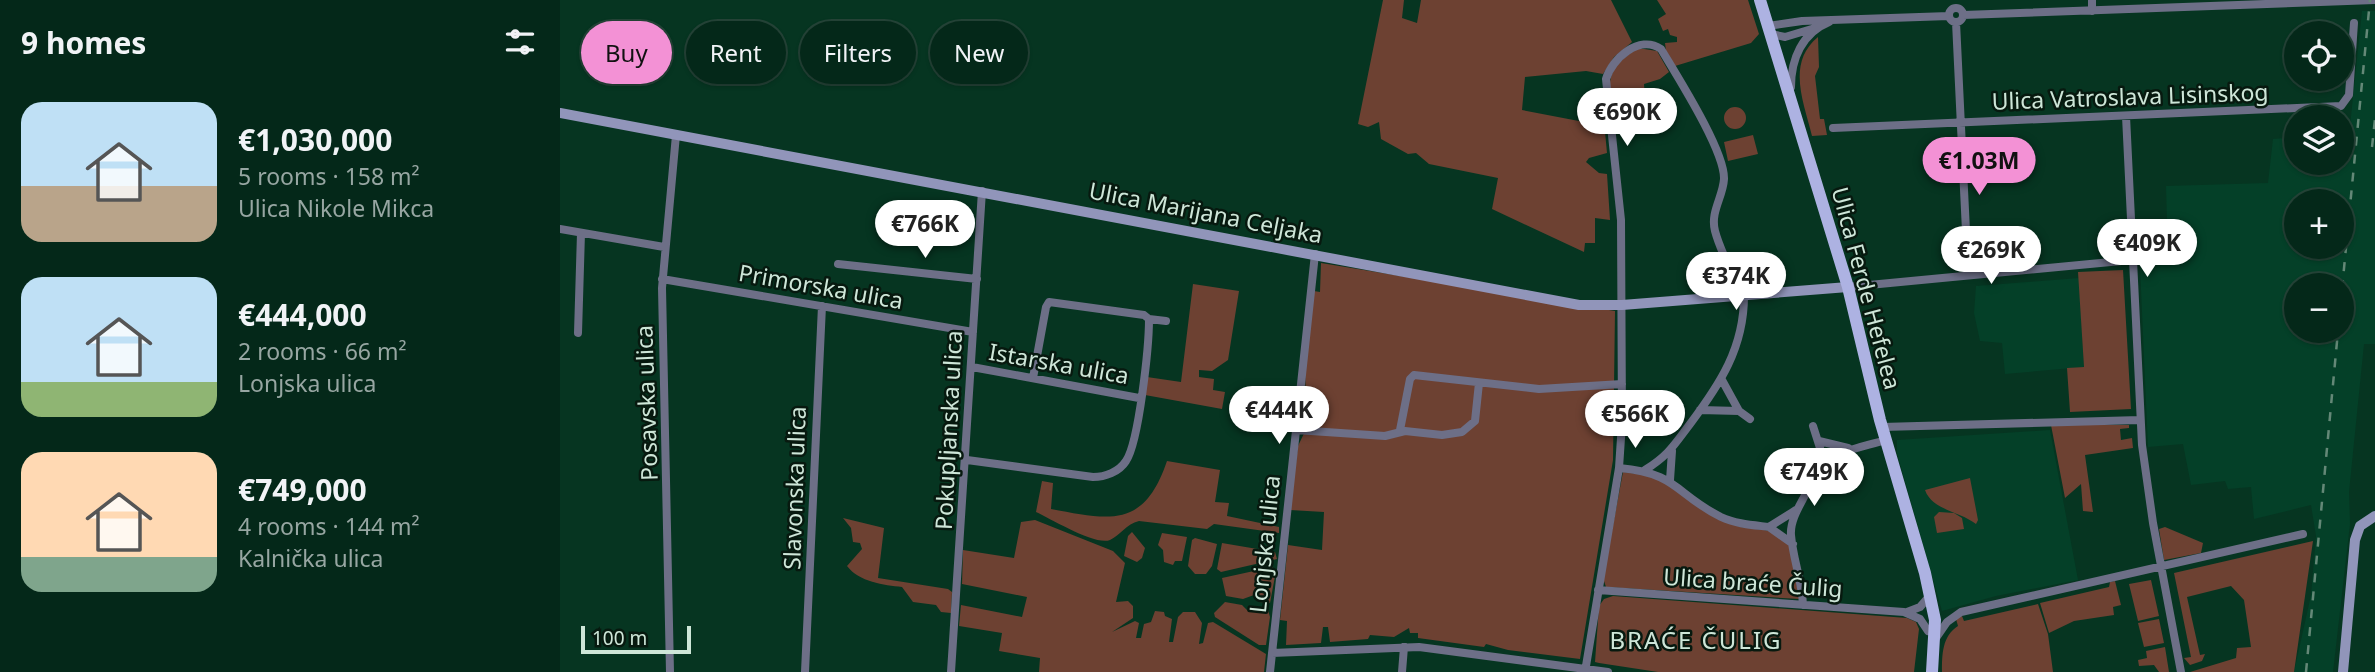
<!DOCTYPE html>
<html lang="en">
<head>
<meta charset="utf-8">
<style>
	:root { --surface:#042819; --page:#123426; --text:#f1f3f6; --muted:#97a6a2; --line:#254438; --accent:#f391d5 }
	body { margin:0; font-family:"Noto Sans",sans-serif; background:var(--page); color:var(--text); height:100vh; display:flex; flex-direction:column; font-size:26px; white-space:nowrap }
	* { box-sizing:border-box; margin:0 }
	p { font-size:23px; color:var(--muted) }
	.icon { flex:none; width:38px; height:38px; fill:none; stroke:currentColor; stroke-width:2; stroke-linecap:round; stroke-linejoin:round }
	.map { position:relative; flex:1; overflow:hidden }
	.side { display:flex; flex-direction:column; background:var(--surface); width:560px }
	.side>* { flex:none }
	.banner { position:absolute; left:21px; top:21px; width:665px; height:63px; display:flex; gap:14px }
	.controls { position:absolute; left:1724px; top:21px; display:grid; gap:14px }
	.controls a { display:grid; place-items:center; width:70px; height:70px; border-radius:50%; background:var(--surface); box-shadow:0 2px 5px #0004,0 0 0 2px var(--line); font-size:35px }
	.scale { position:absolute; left:21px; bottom:18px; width:110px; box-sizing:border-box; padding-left:7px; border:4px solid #cee6d8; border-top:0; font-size:19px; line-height:24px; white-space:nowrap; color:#cee6d8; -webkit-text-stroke:5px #07190f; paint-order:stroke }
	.price { position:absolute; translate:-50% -60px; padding:0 16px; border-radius:24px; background:#fff; color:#222; font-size:23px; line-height:46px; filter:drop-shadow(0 2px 4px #0008) }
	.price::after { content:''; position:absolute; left:50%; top:42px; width:21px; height:16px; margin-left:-10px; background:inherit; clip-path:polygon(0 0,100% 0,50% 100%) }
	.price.on { background:var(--accent); color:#111 }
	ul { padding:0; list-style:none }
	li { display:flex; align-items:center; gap:21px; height:175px; padding:0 21px }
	li span { display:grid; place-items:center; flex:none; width:196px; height:140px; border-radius:21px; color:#555 }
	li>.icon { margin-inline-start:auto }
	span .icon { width:84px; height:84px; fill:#fffc; stroke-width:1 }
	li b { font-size:30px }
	h2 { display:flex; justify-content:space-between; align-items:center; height:84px; padding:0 21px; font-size:30px }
	.pill { padding:0 24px; border-radius:32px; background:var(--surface); box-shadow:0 2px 5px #0004,0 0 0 2px var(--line); font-size:24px; line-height:63px }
	.pill.on { background:var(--accent); color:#111 }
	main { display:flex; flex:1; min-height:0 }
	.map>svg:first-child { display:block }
</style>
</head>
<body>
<main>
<section class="side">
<h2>9 homes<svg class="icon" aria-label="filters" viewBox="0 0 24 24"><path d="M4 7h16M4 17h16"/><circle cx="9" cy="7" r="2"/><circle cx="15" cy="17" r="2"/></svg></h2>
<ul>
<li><span style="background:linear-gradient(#bfe0f5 60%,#b9a48a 0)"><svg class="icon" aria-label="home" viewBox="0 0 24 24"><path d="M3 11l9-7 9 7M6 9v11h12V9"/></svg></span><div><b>€1,030,000</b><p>5 rooms · 158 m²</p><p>Ulica Nikole Mikca</p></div></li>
<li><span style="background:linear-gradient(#bfe0f5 75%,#8fb573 0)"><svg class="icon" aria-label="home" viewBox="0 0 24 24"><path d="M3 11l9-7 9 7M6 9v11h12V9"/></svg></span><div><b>€444,000</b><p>2 rooms · 66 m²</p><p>Lonjska ulica</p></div></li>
<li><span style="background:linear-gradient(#ffd9b3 75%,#7fa58c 0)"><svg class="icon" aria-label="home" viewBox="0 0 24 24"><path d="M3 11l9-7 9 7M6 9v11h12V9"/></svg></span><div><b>€749,000</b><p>4 rooms · 144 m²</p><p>Kalnička ulica</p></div></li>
</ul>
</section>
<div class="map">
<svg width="1815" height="672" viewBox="0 0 1815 672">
	<rect width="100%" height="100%" fill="#063521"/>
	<path fill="#044028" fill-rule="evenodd" d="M1802,11H1815V344H1804L1789,492L1790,524L1773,672H1734L1751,595L1756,536L1751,505L1694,519L1691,487L1668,489L1665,481L1631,485L1623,444L1588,447L1578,222L1607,221L1606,186L1708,183L1713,139L1736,137V163H1782V146L1788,145ZM1736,201H1782V247H1736ZM1736,285H1782V331H1736Z
		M1519,278L1524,367L1445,374L1442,343L1420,341L1414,313L1416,286Z
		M1490,430L1518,580L1436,596L1382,611L1337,453V440Z"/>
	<path fill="#6d4132" d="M823,0H844L842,18L857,23L861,0H1051L1072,42L1054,57L1043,74L1026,71L965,77L962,110L1024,122L1044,121L1047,153L1029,158L1026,162L1039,173L1047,174L1050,220L1035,218V243H1025L1024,252L932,209L938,178L869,164L856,153L848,154L821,139L819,122L808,127L798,124Z
		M1097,0H1188L1199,34L1191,43L1115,66L1106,51L1105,43L1117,42V37L1110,35L1108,29L1103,31L1098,19L1106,14Z
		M1258,37L1259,67L1255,76L1260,119H1264L1267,135L1252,136C1244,103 1226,63 1258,37Z
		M1078,48L1097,51L1109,72L1100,79L1084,84L1086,110L1051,113C1048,78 1047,68 1078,48Z
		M1164 118a11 11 0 1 1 22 0a11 11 0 1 1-22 0Z
		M1193,135L1198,154L1168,161L1164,142Z
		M761,263L1055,311L1053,460L1020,659L948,650L926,644L924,647L858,638V633H850L849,628L834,637L810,635L808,639L770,642L768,627H763L761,643L726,645L727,621L720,620L728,545L762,550L764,512L730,510L738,446L747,427L745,372L754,291L760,292Z
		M1563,270L1571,409L1510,412L1507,368L1524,367L1518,272Z
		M633,284L679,291L668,360L652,371L639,370V377L654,379L653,390L665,392L662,409L585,395L587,377L621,382Z
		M1491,425H1569V428L1560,429L1561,440L1572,438L1573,448L1525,455L1533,512L1523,511L1521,484L1505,498Z
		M607,461L660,470L655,502L669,503L667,516L719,527V533L654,524L647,529L579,521C566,524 561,535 550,540C536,546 491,519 476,512L482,481L493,483L491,509C550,520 584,529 607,461Z
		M1063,472L1094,476L1164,521L1181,527L1211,531L1230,545L1239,599L1046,587L1043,578Z
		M1410,478L1418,520L1416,524C1399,511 1372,510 1365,490Z
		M1379,512L1394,513L1402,518L1404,529L1377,533L1374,517Z
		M283,518L324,528L318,578L388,589L392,592L391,613L381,612L376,605L353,602L342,587C324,585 299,582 287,566L302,549L300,543L293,542L291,528Z
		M475,520L553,551L565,563L556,602L568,601L573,606V618L552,632L575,621L579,623L576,638H581L584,624L591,622L595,611L604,612L605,616L612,619L609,642H613L618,617L623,612H635L642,623L639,644L643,643L648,623L653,622L706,654L704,672H479L480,658L439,651L442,633L399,626L401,605L462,617L467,597L402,584L403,550L454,558L461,522Z
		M1605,527L1643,543L1641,553L1604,560L1599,529Z
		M572,532L585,548L582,558L577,562L564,556L568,536Z
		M602,533L627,537L622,561H615L613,565L604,562L603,550L598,545Z
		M635,538L657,544L652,566L646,574H635L628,566L632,540Z
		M1753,541L1734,672H1630L1676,658L1677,648L1691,647L1684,600L1671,586L1627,597L1640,655L1645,654L1642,661L1630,665L1624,658L1631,657L1614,573Z
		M662,543L715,552L717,559L661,572L657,569Z
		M712,567L716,571L710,603L699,602L694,595L683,599L666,596L662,578Z
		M1591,580L1599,616L1578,621L1569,584Z
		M1555,581L1561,605L1553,607L1554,615L1514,621L1489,633L1480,603L1549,587L1550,582Z
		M1053,596L1347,618L1356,622L1359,629L1354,672H1098L1039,663L1035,662L1039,606L1044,599Z
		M665,602L682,605L689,612L697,608L708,610L710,617L706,645H699L655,617L654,613Z
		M1478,604L1488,634L1493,672H1382C1382,655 1382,636 1398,626L1396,619L1402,616L1404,621Z
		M1599,619L1604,643L1584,647L1578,623Z
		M1605,647L1609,672H1599L1594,665L1579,666L1578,660L1587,658L1586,651Z"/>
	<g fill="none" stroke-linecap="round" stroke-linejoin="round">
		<path stroke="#6d6f87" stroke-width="8" d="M1532,0V11
			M1389 15a7 7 0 1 1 14 0a7 7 0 1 1-14 0Z
			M1403,15L1815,0
			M1396,22L1408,273
			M1208,26L1242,21L1389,16
			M1211,34L1225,37L1255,28
			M1231,87C1231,59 1242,33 1269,22
			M1566,116L1582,445L1593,523L1621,672
			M1273,128L1781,106L1789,95L1794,23
			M0,229L104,247
			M278,264L417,279
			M102,279L413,332
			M1288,287L1572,260
			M18,333L21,233
			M412,367L579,398
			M473,378L486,307L489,302L584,315L589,319L606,321
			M1162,380L1179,411
			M1140,410L1179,411L1190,419
			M1253,426L1260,448L1257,470
			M1322,427L1580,420
			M736,430L825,436L845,431L882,435L902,432L915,421L919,383
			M840,430L850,379L854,375L979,389L1062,384
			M1259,441L1288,448
			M407,460L533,477C545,477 559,472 566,461C579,442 589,346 589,319
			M1059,468C1118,473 1115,494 1161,517C1176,524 1193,525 1209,527L1236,510
			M1085,470C1109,455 1114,445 1130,424C1160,384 1184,348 1184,296
			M1110,480L1112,451
			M1209,527L1233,544
			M1038,590L1344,612L1360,619L1368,631
			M1243,605C1242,581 1233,559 1231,535C1230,523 1237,510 1243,499C1267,451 1277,454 1326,440
			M1347,612L1360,607L1367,599
			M1376,638L1387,622L1401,612L1743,534
			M712,653L859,647L1048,672
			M110,672L102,288L116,135
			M245,672L262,306
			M391,672L422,191
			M710,672L755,254
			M842,672L844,647
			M1025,672L1059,468L1062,423L1061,220L1046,79C1052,59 1079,34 1101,49C1117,76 1165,151 1164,179C1163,197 1150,212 1155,231C1161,254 1174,273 1180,296"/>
		<path stroke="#9195ba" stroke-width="10" d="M0,113L1019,305H1062L1288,287
			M1783,672L1795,540L1800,526L1815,516"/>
		<path stroke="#adb2e2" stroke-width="12" d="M1200,0L1288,287L1320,420L1365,573L1375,620L1372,672"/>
		<path stroke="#648877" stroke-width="2.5" stroke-dasharray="9 9" stroke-linecap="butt" d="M1812,147L1815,119
			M1782,289L1810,0
			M1746,672L1778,331"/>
	</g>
	<g text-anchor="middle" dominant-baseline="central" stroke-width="5" stroke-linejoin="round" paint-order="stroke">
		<g font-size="23" fill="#cee6d8" stroke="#07190f">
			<text transform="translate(1570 96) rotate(-2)">Ulica Vatroslava Lisinskog</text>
			<text transform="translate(646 212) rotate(11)">Ulica Marijana Celjaka</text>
			<text transform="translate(261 286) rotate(10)">Primorska ulica</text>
			<text transform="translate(1307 288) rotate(75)">Ulica Ferde Hefelea</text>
			<text transform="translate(499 363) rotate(10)">Istarska ulica</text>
			<text transform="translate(86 403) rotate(-92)">Posavska ulica</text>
			<text transform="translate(388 430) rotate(-87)">Pokupljanska ulica</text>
			<text transform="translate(234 488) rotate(-88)">Slavonska ulica</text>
			<text transform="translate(704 544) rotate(-84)">Lonjska ulica</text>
			<text transform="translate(1193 582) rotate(4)">Ulica braće Čulig</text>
		</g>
		<g font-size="24" letter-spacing="2" fill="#cee6d8" stroke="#07190f">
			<text x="1136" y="639">BRAĆE ČULIG</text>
		</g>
	</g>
</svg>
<div class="controls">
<a><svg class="icon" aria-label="locate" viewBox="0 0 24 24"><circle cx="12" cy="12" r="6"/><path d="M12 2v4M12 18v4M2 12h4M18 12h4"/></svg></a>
<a><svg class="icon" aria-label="layers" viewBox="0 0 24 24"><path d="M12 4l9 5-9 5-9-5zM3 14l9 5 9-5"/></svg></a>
<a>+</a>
<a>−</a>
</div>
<div class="scale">100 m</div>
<b class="price" style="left:1067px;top:148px">€690K</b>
<b class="price on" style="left:1419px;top:197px">€1.03M</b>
<b class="price" style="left:365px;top:260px">€766K</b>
<b class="price" style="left:1587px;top:279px">€409K</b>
<b class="price" style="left:1431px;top:286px">€269K</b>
<b class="price" style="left:1176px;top:312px">€374K</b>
<b class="price" style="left:719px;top:446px">€444K</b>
<b class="price" style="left:1075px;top:450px">€566K</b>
<b class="price" style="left:1254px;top:508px">€749K</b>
<div class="banner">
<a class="pill on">Buy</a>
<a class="pill">Rent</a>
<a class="pill">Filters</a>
<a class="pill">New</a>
</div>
</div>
</main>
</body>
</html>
